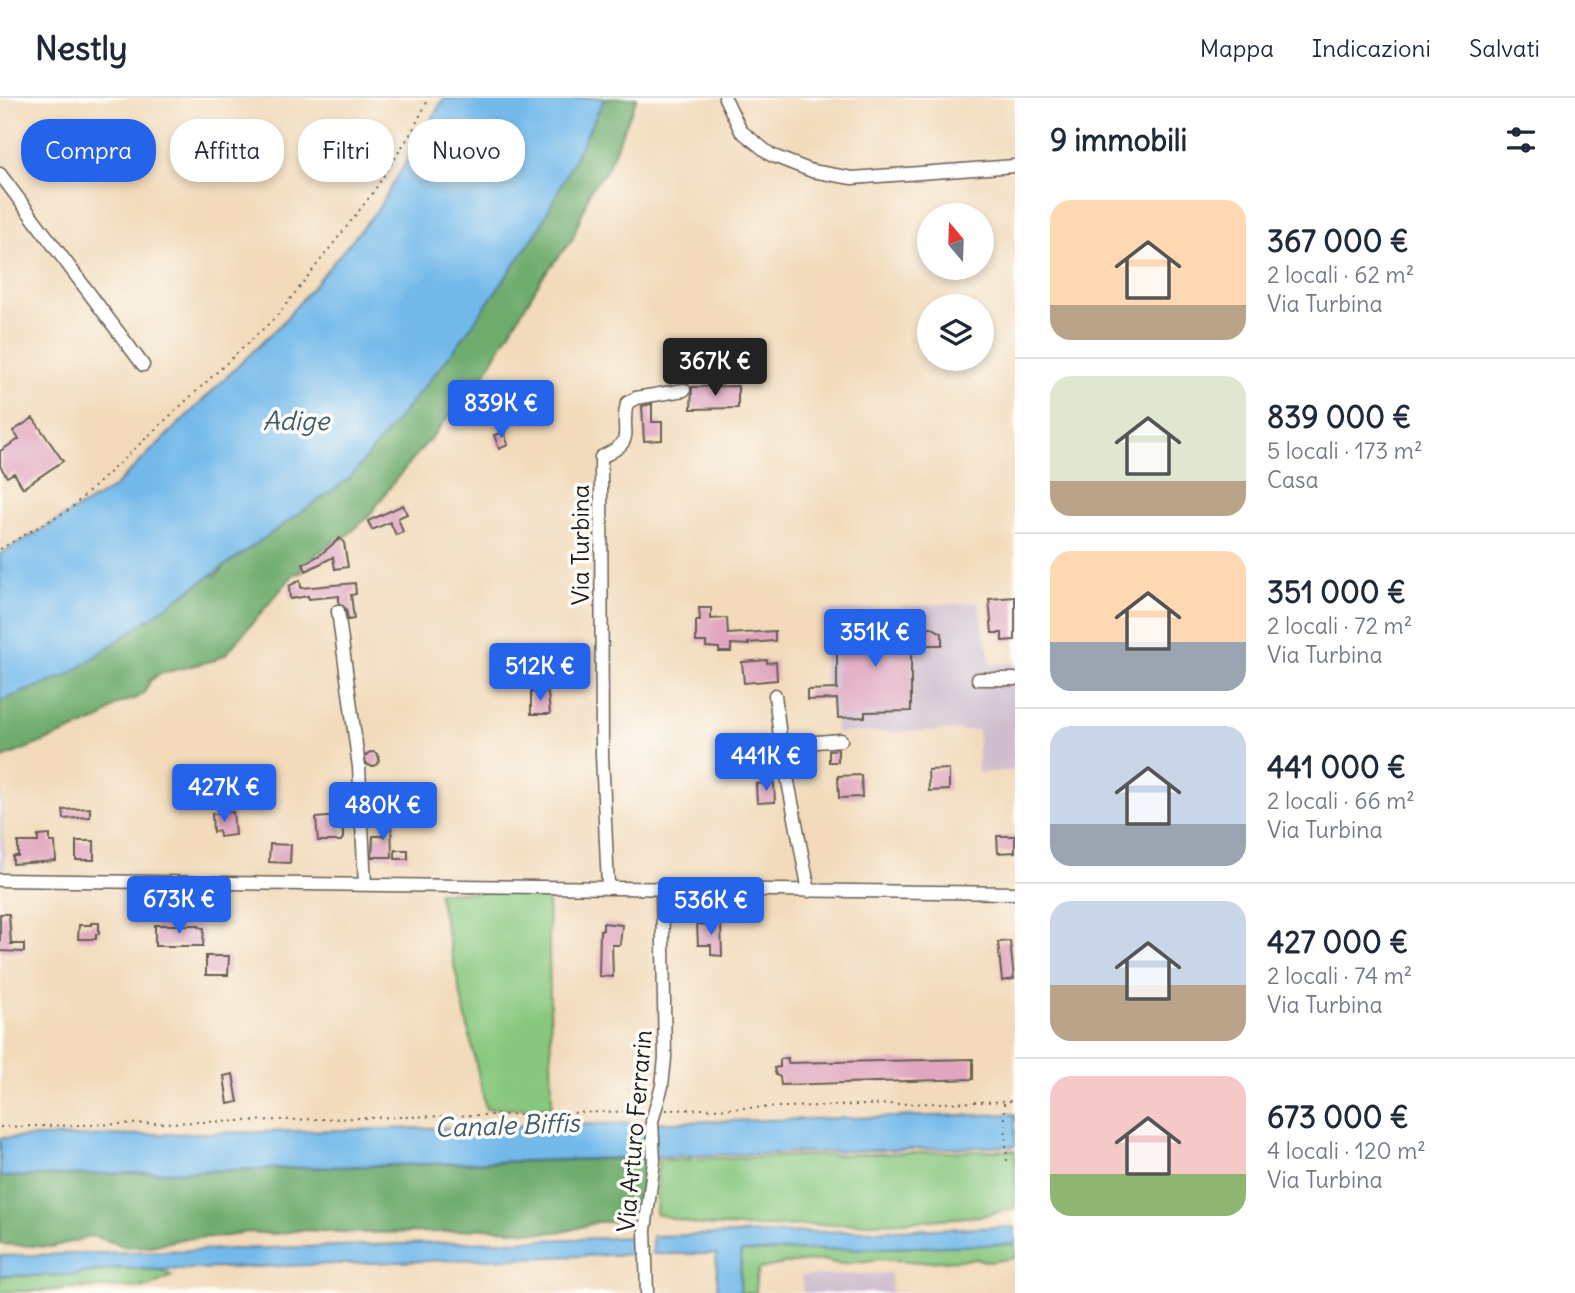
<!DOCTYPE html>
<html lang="it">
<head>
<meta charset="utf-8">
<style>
	:root { --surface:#fff; --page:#f6f6f7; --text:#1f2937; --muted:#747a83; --line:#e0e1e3; --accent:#2563eb }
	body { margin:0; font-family:Delius,sans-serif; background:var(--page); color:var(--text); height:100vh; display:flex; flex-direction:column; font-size:26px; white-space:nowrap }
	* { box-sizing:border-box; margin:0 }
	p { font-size:23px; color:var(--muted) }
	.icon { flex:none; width:38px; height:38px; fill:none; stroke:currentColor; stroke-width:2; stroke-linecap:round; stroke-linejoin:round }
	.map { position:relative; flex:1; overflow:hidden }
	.details { display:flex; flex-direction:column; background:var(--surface); width:560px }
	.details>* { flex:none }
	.banner { position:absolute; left:21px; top:21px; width:665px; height:63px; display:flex; gap:14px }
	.needle { width:46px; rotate:341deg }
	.fabs { position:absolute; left:917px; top:105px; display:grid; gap:14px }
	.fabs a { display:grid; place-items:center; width:77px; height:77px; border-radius:50%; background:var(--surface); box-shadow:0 4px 10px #0003; font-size:35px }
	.price { position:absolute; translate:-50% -60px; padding:0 16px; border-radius:7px; background:var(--accent); color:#fff; font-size:23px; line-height:46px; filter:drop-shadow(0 2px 4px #0008) }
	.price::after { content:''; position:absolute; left:50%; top:42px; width:21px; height:16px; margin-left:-10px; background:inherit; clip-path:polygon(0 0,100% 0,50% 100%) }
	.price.current { background:#222; color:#fff }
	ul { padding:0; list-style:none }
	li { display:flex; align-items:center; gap:21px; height:175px; padding:0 35px }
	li+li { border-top:2px solid var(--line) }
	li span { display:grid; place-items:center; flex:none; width:196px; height:140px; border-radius:21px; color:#555 }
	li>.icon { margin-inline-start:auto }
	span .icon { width:84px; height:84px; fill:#fffc; stroke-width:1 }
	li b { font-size:30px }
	h2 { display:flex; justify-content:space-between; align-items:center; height:84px; padding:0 35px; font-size:30px }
	.pill { padding:0 24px; border-radius:28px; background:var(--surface); box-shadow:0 4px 10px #0003; font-size:24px; line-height:63px }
	.pill.current { background:var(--accent); color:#fff }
	header { display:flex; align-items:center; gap:42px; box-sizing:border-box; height:98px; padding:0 35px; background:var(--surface); border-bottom:2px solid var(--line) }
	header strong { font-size:33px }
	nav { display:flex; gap:38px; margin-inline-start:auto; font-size:24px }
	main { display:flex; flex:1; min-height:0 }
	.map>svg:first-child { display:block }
</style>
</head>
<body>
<header>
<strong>Nestly</strong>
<nav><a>Mappa</a><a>Indicazioni</a><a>Salvati</a></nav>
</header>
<main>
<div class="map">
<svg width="1015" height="1195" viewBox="0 0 1015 1195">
	<rect width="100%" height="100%" fill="#fdfcf7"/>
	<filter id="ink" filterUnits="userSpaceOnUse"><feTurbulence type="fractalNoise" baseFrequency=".0143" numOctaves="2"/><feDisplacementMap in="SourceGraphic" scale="14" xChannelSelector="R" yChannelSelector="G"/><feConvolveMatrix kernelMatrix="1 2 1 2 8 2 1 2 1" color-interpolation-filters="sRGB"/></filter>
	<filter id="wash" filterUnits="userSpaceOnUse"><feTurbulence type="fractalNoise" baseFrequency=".00686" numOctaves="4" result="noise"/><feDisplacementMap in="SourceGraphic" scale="28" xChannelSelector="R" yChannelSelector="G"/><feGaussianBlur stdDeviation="1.57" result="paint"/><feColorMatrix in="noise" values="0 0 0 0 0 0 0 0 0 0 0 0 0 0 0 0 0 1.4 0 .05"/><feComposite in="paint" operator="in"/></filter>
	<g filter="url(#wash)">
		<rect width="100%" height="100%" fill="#f2daba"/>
		<path fill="#cfbdce" d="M978,504L991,566L1015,565V672L978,675V632L837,635L824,575L823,513Z
			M0,665L5,771H0Z
			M891,1175L892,1195H803L801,1178Z"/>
		<path fill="#88c77e" stroke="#52724d" stroke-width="2" d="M438,794L548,795L552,1009L486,1011Z
			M1015,1052V1110L981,1118L902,1124L746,1129L699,1127L656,1116L658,1062Z
			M1015,1146V1160L990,1164L977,1161L922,1164L881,1161L839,1166L822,1162L784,1166L759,1171L756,1182V1195H740L741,1154Z
			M118,1170L160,1172L172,1178L148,1189L67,1190C45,1195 23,1192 0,1194V1178L70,1177Z"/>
		<path fill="#6eac6d" stroke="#456444" stroke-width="2" d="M581,0H637L606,73L591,91L572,142L543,178L484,277L397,380L368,419L342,442L334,443L301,469L302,475L294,476L226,556L215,562L159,576L150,583L144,595L134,601L117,606L101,621L0,661V598L195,468L215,478L222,472L216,463Z
			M644,1060L638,1117L613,1124H597L567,1133L543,1135L488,1130L443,1134L356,1135L302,1132L275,1136L247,1134L228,1138L182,1141L151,1148L127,1149L93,1138L51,1149L0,1146V1079Z"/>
		<path fill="#73b9ea" stroke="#486a83" stroke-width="2" d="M444,0H605L538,133L458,247L350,380L70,576L0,603V456L113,390L283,224L378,111Z
			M1015,1016V1048L0,1079V1040Z
			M1015,1129V1146L741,1154L740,1195H718L716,1156H653L652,1138Z
			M637,1139V1156L160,1172L118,1170L70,1177L0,1178V1158Z"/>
		<g id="blocks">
			<path fill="#e0a6bf" d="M738,288V310L691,311L692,289Z
				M652,306V324H662V342L644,343L642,308Z
				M33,320L63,363L23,390L14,375L7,379L0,368V353L19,341L13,333Z
				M504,334L508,347L499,351L494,337Z
				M403,407L407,416L398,420L403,434L396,437L390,424L372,432L368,423Z
				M340,440L344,445L348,469L335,471L333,459L306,473L303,466L320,457Z
				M300,482L301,490L355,485L356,496L351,497L354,521L348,522L346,511L339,505V498L309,501L308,498L290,501L289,488Z
				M1015,499V542L1002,543V535H992L989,501Z
				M699,510H711V521L727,520L728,536L775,533V543L748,545L749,547L731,546V554H719V550L706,549V544H696V523H700Z
				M931,529L942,535V547H911V613L865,614V619L838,620L837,601L807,602V592L837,591V530Z
				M767,562V565L776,564L777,582L744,585L742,564Z
				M531,594L548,595L550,616H531Z
				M765,646V659H738V647Z
				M838,651V664H829V652Z
				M365 661a7 7 0 1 1 14 0a7 7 0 1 1-14 0Z
				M949,671V692L929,693L928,672Z
				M861,677L862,699L839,700L838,678Z
				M774,685L775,704L757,705L756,686Z
				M90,710V719L64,721L63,712Z
				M233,714L235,737L220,739L219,733L213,734L212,716Z
				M339,718L340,731L343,732V740L341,743H318L316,720Z
				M391,720L392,759H372L373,738H383V721Z
				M50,737V744H55L56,763L13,766V758H18V744H38V738Z
				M997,738H1015V754L998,755Z
				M76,743H94V762H76Z
				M270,746L291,747L290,765L269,764Z
				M395,752H408V761H395Z
				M0,816H9L11,846H24V854L0,853Z
				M91,825H99V836H96V841H78L79,827H91Z
				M603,825L622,827L620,847H612L613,879L599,878L600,832H603Z
				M707,825H721L722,858L711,857V847H698L697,826L707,827Z
				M155,827H199V829L204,830L203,848H155Z
				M1010,843L1014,881L1002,883L998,844Z
				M206,858H229L228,877H206Z
				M788,960V965L973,961V981L781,987L780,979L776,977L774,970L780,969V961Z
				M233,976L238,1004L228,1006L224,978Z"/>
		</g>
	</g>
	<g filter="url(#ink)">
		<use href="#blocks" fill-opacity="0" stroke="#675e53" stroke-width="2"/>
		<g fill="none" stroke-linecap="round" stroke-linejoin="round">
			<defs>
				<path id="minor" d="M725,0L741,33L771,57L812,73L852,80L1015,68
					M0,76L143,267
					M338,513L359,669L365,786
					M978,581H1015
					M775,597L781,647L809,793
					M781,647L841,642
					M0,782L1015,795
					M608,788L602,657L601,359C639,342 619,336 627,305L636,300L684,292
					M647,1195L645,1132L654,1063L652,1023L662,988L665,960L662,790"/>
			</defs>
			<use href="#minor" stroke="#675e53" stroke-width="15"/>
			<path stroke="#675e53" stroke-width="2" stroke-dasharray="2 5" stroke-linecap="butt" d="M0,451L70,411L277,218L372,96L411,35L429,0
				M1004,1005L1007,1064
				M666,1012L1015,1003
				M0,1029L643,1013"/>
			<use href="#minor" stroke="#fff" stroke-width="12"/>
		</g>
	</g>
	<g text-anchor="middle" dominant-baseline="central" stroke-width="7" stroke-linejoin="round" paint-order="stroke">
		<g font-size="24" fill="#1c1c1c" stroke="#fdfcf7">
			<text transform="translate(580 447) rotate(-90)">Via Turbina</text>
			<text transform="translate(634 1033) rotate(-85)">Via Arturo Ferrarin</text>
		</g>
		<g font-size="26" font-style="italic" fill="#3f5b6e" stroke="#fdfcf7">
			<text x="296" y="322">Adige</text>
			<text transform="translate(507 1027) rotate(-2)">Canale Biffis</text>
		</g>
	</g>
</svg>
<div class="fabs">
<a><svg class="needle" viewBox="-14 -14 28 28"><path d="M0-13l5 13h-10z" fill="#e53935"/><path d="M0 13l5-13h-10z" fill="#747a83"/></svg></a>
<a><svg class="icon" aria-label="layers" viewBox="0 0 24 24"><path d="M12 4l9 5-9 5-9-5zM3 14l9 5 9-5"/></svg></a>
</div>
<b class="price current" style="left:715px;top:300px">367K €</b>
<b class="price" style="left:501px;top:342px">839K €</b>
<b class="price" style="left:875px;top:571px">351K €</b>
<b class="price" style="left:540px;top:605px">512K €</b>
<b class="price" style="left:766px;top:695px">441K €</b>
<b class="price" style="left:224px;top:726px">427K €</b>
<b class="price" style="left:383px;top:744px">480K €</b>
<b class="price" style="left:179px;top:838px">673K €</b>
<b class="price" style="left:711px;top:839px">536K €</b>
<div class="banner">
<a class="pill current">Compra</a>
<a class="pill">Affitta</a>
<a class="pill">Filtri</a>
<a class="pill">Nuovo</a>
</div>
</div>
<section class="details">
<h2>9 immobili<svg class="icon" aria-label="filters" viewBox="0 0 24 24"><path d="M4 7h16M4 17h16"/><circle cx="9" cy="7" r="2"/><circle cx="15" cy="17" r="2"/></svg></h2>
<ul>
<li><span style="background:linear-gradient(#ffd9b3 75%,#b9a48a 0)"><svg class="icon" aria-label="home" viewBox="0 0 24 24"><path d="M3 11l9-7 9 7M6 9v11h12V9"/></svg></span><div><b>367 000 €</b><p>2 locali · 62 m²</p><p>Via Turbina</p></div></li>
<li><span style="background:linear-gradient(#dfe7d0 75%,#b9a48a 0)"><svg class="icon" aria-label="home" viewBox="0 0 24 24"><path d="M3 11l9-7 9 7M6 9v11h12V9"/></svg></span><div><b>839 000 €</b><p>5 locali · 173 m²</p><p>Casa</p></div></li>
<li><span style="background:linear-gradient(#ffd9b3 65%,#9aa5b1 0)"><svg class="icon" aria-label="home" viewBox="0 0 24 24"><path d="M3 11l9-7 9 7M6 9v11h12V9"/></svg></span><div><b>351 000 €</b><p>2 locali · 72 m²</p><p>Via Turbina</p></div></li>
<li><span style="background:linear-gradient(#c9d6e8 70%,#9aa5b1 0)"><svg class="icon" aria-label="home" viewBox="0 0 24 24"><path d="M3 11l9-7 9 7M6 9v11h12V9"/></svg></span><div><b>441 000 €</b><p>2 locali · 66 m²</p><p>Via Turbina</p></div></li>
<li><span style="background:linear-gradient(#c9d6e8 60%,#b9a48a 0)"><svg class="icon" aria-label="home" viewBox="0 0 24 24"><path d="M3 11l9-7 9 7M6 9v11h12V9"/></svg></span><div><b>427 000 €</b><p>2 locali · 74 m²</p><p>Via Turbina</p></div></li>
<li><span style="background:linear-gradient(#f6c9c9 70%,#8fb573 0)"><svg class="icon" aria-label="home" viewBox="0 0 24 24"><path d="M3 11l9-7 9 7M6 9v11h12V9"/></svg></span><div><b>673 000 €</b><p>4 locali · 120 m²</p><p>Via Turbina</p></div></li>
</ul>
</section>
</main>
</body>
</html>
